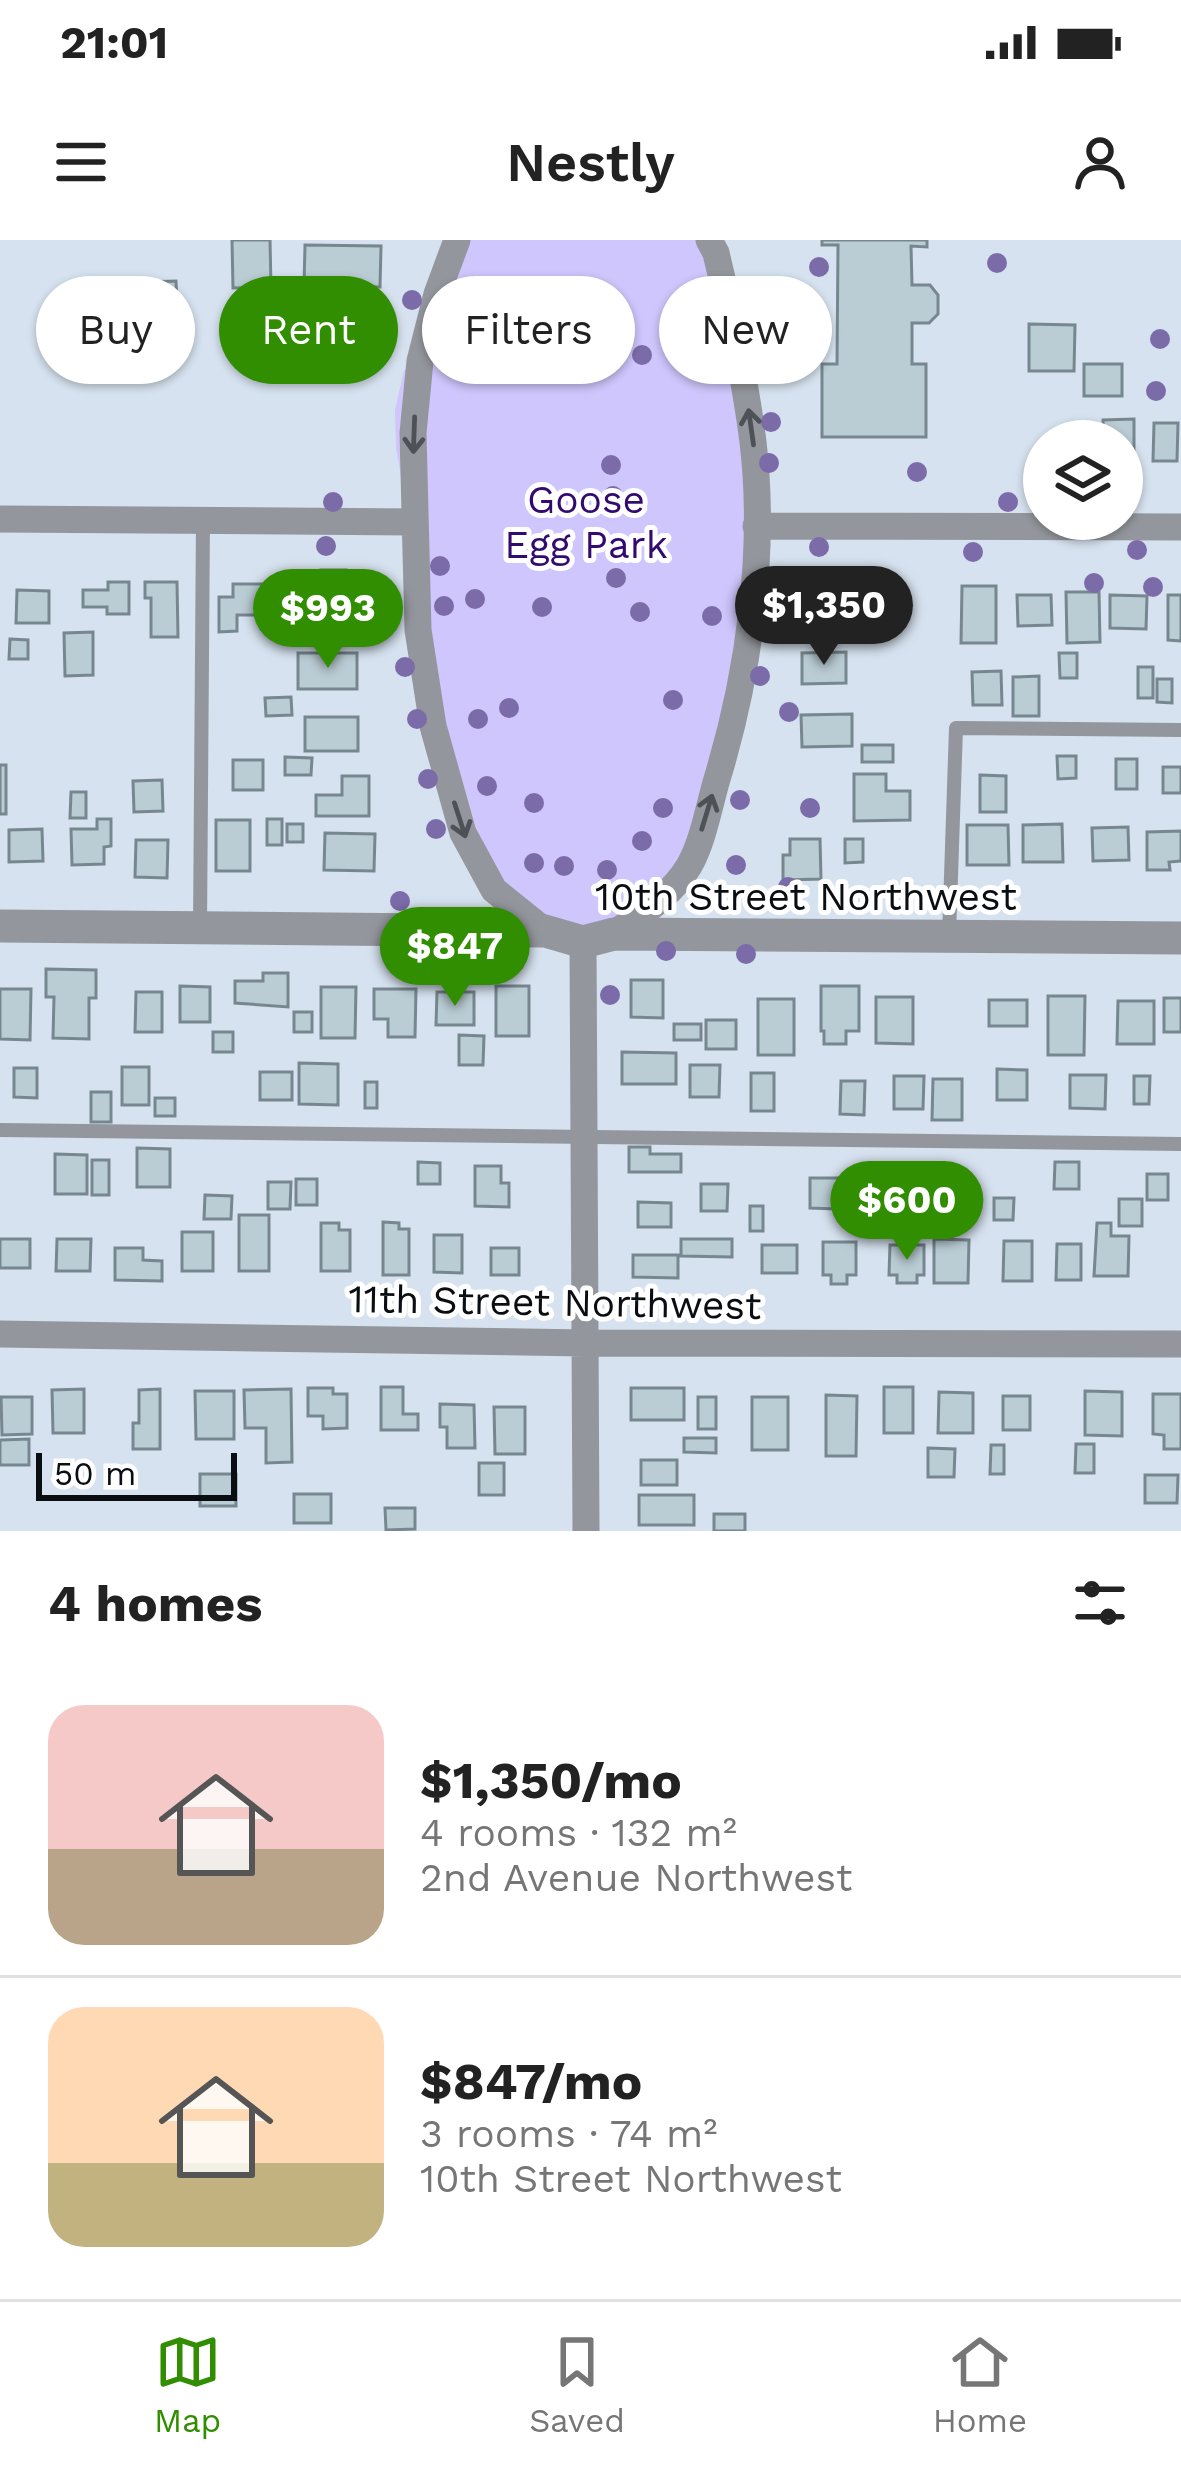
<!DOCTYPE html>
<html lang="en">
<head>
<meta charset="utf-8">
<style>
	:root { --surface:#fff; --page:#f2f2f2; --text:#222; --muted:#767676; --line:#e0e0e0; --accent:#318e00 }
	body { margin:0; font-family:"Work Sans",sans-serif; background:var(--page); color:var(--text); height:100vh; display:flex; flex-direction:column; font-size:45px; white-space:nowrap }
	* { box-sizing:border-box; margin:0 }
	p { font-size:39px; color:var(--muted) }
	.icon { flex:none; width:66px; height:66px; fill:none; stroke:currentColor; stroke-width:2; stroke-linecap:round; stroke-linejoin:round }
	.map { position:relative; height:1291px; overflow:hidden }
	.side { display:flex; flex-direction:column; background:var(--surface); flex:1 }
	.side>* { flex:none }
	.hud { position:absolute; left:36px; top:36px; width:1110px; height:108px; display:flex; gap:24px }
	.fabs { position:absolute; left:1023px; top:180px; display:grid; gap:24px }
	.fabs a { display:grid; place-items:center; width:120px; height:120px; border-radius:50%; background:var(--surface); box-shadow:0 3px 9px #0004; font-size:60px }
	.scale { position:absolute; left:36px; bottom:30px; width:201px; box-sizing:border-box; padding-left:12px; border:6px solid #0a0e12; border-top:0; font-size:33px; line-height:42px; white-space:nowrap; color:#0a0e12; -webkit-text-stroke:9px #fff; paint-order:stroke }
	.price { position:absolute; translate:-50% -102px; padding:0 27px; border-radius:42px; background:var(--accent); color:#fff; font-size:39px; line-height:78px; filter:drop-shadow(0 3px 6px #0008) }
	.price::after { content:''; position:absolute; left:50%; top:72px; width:36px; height:27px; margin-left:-18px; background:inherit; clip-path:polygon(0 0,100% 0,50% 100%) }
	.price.selected { background:#222; color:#fff }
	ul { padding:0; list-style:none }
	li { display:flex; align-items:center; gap:36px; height:300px; padding:0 48px }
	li+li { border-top:3px solid var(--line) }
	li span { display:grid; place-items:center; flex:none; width:336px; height:240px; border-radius:36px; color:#555 }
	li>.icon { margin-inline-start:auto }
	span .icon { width:144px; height:144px; fill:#fffc; stroke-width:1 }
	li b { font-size:51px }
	h2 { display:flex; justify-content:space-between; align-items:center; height:144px; padding:0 48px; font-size:51px }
	.chip { padding:0 42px; border-radius:54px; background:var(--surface); box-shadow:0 3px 9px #0004; font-size:42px; line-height:108px }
	.chip.selected { background:var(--accent); color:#fff }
	.status { display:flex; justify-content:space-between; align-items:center; height:84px; padding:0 60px; background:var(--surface); direction:ltr }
	.status svg { height:33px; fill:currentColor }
	header { display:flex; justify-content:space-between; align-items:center; height:156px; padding:0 48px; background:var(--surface); font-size:54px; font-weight:600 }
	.tabs { display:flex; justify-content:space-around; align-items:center; height:168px; border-top:3px solid var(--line); background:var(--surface); font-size:33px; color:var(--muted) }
	.tabs a { display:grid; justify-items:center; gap:6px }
	.tabs .selected { color:var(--accent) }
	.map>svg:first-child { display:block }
</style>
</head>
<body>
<div class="status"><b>21:01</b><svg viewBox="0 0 49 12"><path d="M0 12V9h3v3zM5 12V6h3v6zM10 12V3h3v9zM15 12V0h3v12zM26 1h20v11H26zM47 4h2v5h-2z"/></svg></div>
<header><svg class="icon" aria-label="menu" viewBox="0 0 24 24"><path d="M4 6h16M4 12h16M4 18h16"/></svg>Nestly<svg class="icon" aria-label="person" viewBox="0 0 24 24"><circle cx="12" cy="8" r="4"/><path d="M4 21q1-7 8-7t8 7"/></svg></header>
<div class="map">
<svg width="1181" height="1291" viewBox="0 0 1181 1291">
	<rect width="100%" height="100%" fill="#d6e2ef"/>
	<path fill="#cec6fc" d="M457,0H709L740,112L751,368L690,625L614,694L545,691L463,593L396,208L395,170L404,131L423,109Z"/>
	<path fill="#baccd4" stroke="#77878f" stroke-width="3" d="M232,0H270L271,47L233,48Z
		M822,0H927V7L911,6L912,45H930L938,55V74L929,83H912V124H926V197H822V124H837L838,5H822Z
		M305,5L381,6L380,47L304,46Z
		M176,41L177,63H144V42Z
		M363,76L364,106L315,107V77Z
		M1029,84L1075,85L1074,131H1029Z
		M262,85L263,108H238L237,86Z
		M1084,124H1122V156H1084Z
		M1134,179V226H1122V201H1103V180Z
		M1154,183H1178L1177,221H1153Z
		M321,330H346L345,365H326V383H289L290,359H303L304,337L321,338Z
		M108,342H129V374H107V367H83V350H108Z
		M145,342H177L178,397H151V358H145Z
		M870,342L871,381L820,382L819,343Z
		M233,344H269L270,375H237V391L219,392V357H233Z
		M962,346H996V403H961Z
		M17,350L49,351V383H16Z
		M1066,352H1099L1100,402L1067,403Z
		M1017,355H1051L1052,385L1018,386Z
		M1110,355L1147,356L1146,389L1110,388Z
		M1168,355H1181V401L1168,400Z
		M93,392V435L65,436L64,393Z
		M10,399L28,400V419H9Z
		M846,412V443L802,444V413Z
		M298,413H357V449H298Z
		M1059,413H1077V438H1060Z
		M1138,427H1153V458H1138Z
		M1001,431L1002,465H973L972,432Z
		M1039,436V476H1013V437Z
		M1157,439H1172V463L1157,462Z
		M291,457L292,475L266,476L265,458Z
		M852,474V506L802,507L801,475Z
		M305,477H358V511H305Z
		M862,505H893V522H862Z
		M1057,516H1076V538L1058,539Z
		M285,517L312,518L311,535H285Z
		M1116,519H1137V549H1116Z
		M233,520H263V550H233Z
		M0,525H6V574H0Z
		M1163,527H1181V553H1163Z
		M854,534H886V551H910V580L854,581Z
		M980,535L1006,536V572H980Z
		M342,536H369V576H316V555H342Z
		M162,540L163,571L134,572L133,541Z
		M71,552H86V578H70Z
		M97,579H111V606L104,607V624L72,625L71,589H97Z
		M267,579H282V605H267Z
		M216,580H250V631H216Z
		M287,584H303V602H287Z
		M1062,584L1063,622H1023V585Z
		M967,585H1008L1009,625H967Z
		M1128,587L1129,620L1093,621L1092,588Z
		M42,589L43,621L9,622V590Z
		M1181,591V621L1169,622L1170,630H1147V592Z
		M325,593L375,594L374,631L324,630Z
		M790,599H820L821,639L783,640V615H790Z
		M845,599H863V622L845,623Z
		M136,600H168L167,638L135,637Z
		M46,729L96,730V758H89V799L53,798L54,757H46Z
		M263,733H288V767L235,763V741H263Z
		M631,740H663V778L631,777Z
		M180,746L210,747V782H180Z
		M496,746H529V796H496Z
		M821,746H859V791H846V804H824V791H821Z
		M321,747H356L355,798H321Z
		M0,749H31L30,800L0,799Z
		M374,749H416L415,797H388V779H374Z
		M136,752H162V792H135Z
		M437,752H474V785H436Z
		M1048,756H1085L1084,815H1048Z
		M876,757H913V804L876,803Z
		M1164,758H1181V792H1164Z
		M758,759H794V815H758Z
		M989,760H1027V786H989Z
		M1118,761H1154V804H1117Z
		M294,772H312V792H294Z
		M706,780H736V809H706Z
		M674,784H701V800H674Z
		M213,792H233V812H213Z
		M459,795L484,796L483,825H459Z
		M622,812L676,813V844H622Z
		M299,823L338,824V865L299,864Z
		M690,825H720L719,857H690Z
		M122,827H149V865H122Z
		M14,828H37V858L14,857Z
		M997,829L1027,830V860H997Z
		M260,832H292V860H260Z
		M751,833H774V871H751Z
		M1070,835H1106L1105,869L1070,868Z
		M894,836H924L923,869H894Z
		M1134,836H1150L1149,864H1134Z
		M933,839H962V880H932Z
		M841,841H865L864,875L840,874Z
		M365,842H377V868H365Z
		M91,852H111V882H91Z
		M155,858H175V876H155Z
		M629,907H650V914H681V932H629Z
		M137,908L170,909V947H137Z
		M55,914L87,915V954H55Z
		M92,920H109V955H92Z
		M418,922L440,923V944H418Z
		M1055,922H1079V949H1054Z
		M475,926H501V943H509V967L475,966Z
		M1147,934H1168V960H1147Z
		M872,936H894V961H872Z
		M810,938H838L837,969L810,968Z
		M296,939H317V965H296Z
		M268,942H291L290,969H268Z
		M701,944H728L727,971H701Z
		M205,955L232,956L231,979H204Z
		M994,958H1014L1013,980H994Z
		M1119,959H1142V986H1119Z
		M931,960H947V984H931Z
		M638,962L671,963V987H638Z
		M750,966H763V991H750Z
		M239,975H269V1031H239Z
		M383,982L399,983V989H409V1035H383Z
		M321,983H339V990H350V1031H321Z
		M1097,983H1111V996H1129L1128,1036H1094Z
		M182,992H213V1031H182Z
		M434,995H462V1033L434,1032Z
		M0,999H30V1028H0Z
		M57,999H91L90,1031H56Z
		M681,999H732V1017L681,1016Z
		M934,999L969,1000L968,1043H934Z
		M1004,1001H1032V1041H1003Z
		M823,1002H856V1035H847V1044H831V1035H823Z
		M1057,1004H1081V1040H1056Z
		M762,1005H797V1033H762Z
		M890,1005H924V1035H917V1043H897V1035H889Z
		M115,1008H143V1020L162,1021V1041L115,1040Z
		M491,1008H519V1035H491Z
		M633,1015H678V1038L633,1037Z
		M381,1147H403V1174H418V1190H381Z
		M884,1147H913V1193H884Z
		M308,1148H333V1154H347V1188L323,1189V1176H308Z
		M631,1148H684V1180H631Z
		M84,1149V1193H53L52,1150Z
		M160,1149V1209H133V1183H139V1150Z
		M291,1149L292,1222L266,1223V1188H245L244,1150Z
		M195,1151H234V1199H196Z
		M1085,1151L1122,1152V1196L1085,1195Z
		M939,1152L973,1153V1193H938Z
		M1153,1154H1181V1209H1164V1195L1153,1194Z
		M826,1155L857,1156L856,1216H826Z
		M1003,1156H1030V1190H1003Z
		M1,1157H32V1194L2,1195Z
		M698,1157H716V1189H698Z
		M752,1157H788V1210H752Z
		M440,1164L474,1165L475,1208H447V1187H440Z
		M494,1167H525V1214H495Z
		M684,1198H716V1213L684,1212Z
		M29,1199V1225H0V1200Z
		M1076,1204H1094V1233H1075Z
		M991,1205H1004V1234H990Z
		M928,1208L955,1209L954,1237H928Z
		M641,1220H677V1245H641Z
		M479,1223H504V1255H479Z
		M200,1234H236V1266H200Z
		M1145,1235H1178L1177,1263H1145Z
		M294,1254H331V1283H294Z
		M639,1255H694V1285H639Z
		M385,1268H415V1289L386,1290Z
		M714,1274H745V1291H714Z"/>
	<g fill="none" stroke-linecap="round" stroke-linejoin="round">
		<path stroke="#93969c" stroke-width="14" d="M200,688L203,280
			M949,696L956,488L1181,490
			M0,890L1181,904"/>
		<path stroke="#93969c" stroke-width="27" d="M457,0L437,54L420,121L413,193L418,390L433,486L463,593L494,650L545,691
			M0,279L415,282
			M756,286L1181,287
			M614,694C641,674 672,655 689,626C703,602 709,566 717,539C749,434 766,312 753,202C745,138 731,76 716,13L709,0
			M583,702L586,1291
			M0,1094L585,1103L1181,1104"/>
		<path stroke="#93969c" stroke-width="33" d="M0,686L545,691L583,702L614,694L1181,698"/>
	</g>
	<g fill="#7c6ba9">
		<circle cx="997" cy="23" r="10"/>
		<circle cx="819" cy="27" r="10"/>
		<circle cx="687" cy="57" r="10"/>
		<circle cx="412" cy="60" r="10"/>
		<circle cx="369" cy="72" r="10"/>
		<circle cx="763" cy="89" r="10"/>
		<circle cx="1160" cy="99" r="10"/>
		<circle cx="699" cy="103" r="10"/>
		<circle cx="642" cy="115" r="10"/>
		<circle cx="806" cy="117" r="10"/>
		<circle cx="1156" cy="151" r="10"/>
		<circle cx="771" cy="182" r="10"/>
		<circle cx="769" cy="223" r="10"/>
		<circle cx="611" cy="225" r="10"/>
		<circle cx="917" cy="232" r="10"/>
		<circle cx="613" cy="256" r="10"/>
		<circle cx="333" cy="262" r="10"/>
		<circle cx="1008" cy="262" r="10"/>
		<circle cx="326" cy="306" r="10"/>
		<circle cx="819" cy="307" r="10"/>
		<circle cx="1137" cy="310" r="10"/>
		<circle cx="973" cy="312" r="10"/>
		<circle cx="534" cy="316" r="10"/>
		<circle cx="440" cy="326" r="10"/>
		<circle cx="616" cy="338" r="10"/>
		<circle cx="1094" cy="343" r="10"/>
		<circle cx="1153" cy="347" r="10"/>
		<circle cx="803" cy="357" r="10"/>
		<circle cx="475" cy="359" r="10"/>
		<circle cx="444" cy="366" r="10"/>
		<circle cx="542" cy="367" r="10"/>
		<circle cx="771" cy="371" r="10"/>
		<circle cx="640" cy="372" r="10"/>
		<circle cx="354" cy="374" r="10"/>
		<circle cx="712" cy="376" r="10"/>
		<circle cx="803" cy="388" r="10"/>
		<circle cx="405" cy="427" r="10"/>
		<circle cx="760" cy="436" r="10"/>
		<circle cx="673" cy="460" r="10"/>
		<circle cx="509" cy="468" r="10"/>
		<circle cx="789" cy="472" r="10"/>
		<circle cx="417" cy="479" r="10"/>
		<circle cx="478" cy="479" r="10"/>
		<circle cx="428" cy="539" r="10"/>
		<circle cx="487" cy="546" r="10"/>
		<circle cx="740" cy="560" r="10"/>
		<circle cx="534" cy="563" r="10"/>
		<circle cx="663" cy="568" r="10"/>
		<circle cx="810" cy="568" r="10"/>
		<circle cx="436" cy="589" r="10"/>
		<circle cx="642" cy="601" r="10"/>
		<circle cx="534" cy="623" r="10"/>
		<circle cx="736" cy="625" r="10"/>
		<circle cx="564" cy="626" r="10"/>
		<circle cx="607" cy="630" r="10"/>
		<circle cx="788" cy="647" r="10"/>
		<circle cx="400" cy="661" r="10"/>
		<circle cx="509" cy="709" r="10"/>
		<circle cx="468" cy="711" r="10"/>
		<circle cx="666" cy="711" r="10"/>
		<circle cx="417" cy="712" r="10"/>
		<circle cx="746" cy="714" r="10"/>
		<circle cx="610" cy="755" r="10"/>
	</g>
	<defs><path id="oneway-shaft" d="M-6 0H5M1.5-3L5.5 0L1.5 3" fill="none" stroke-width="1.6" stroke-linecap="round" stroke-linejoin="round" transform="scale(3)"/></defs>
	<g stroke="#4e5257">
		<use href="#oneway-shaft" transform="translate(751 187) rotate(-98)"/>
		<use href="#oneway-shaft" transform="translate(414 195) rotate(92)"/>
		<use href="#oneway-shaft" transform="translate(707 572) rotate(-73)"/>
		<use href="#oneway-shaft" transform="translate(460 580) rotate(72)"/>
	</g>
	<g text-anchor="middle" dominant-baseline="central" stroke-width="10" stroke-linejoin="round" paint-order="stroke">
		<g font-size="39" fill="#330a70" stroke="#fff">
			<text x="586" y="259">Goose<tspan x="586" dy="45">Egg Park</tspan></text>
		</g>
		<g font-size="39" fill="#0a0e12" stroke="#fff">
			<text x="806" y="656">10th Street Northwest</text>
			<text transform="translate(555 1062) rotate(1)">11th Street Northwest</text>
		</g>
	</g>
</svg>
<div class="fabs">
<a><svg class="icon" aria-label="layers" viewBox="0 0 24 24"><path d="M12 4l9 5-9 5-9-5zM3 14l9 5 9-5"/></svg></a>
</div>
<div class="scale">50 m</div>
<b class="price selected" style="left:824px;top:428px">$1,350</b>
<b class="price" style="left:328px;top:431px">$993</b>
<b class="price" style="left:455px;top:769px">$847</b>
<b class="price" style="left:907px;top:1023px">$600</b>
<div class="hud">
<a class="chip">Buy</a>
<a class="chip selected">Rent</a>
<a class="chip">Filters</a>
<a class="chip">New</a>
</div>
</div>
<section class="side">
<h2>4 homes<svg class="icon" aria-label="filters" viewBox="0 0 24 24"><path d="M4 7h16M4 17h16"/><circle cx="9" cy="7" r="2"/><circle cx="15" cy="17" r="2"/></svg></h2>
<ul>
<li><span style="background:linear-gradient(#f6c9c9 60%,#b9a48a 0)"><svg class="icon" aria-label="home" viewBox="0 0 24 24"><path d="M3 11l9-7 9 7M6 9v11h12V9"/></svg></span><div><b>$1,350/mo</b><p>4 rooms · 132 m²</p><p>2nd Avenue Northwest</p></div></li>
<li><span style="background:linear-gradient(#ffd9b3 65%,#c2b280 0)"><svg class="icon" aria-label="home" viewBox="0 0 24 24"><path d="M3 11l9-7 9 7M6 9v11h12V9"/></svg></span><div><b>$847/mo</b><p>3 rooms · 74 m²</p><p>10th Street Northwest</p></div></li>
</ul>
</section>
<nav class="tabs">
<a class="selected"><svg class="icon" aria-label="map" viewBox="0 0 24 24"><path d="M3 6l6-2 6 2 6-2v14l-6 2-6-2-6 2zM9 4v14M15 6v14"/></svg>Map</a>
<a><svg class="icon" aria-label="saved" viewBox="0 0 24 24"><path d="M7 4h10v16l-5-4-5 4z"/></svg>Saved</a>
<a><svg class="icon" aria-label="home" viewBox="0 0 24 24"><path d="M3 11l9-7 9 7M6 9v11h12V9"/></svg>Home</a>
</nav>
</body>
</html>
